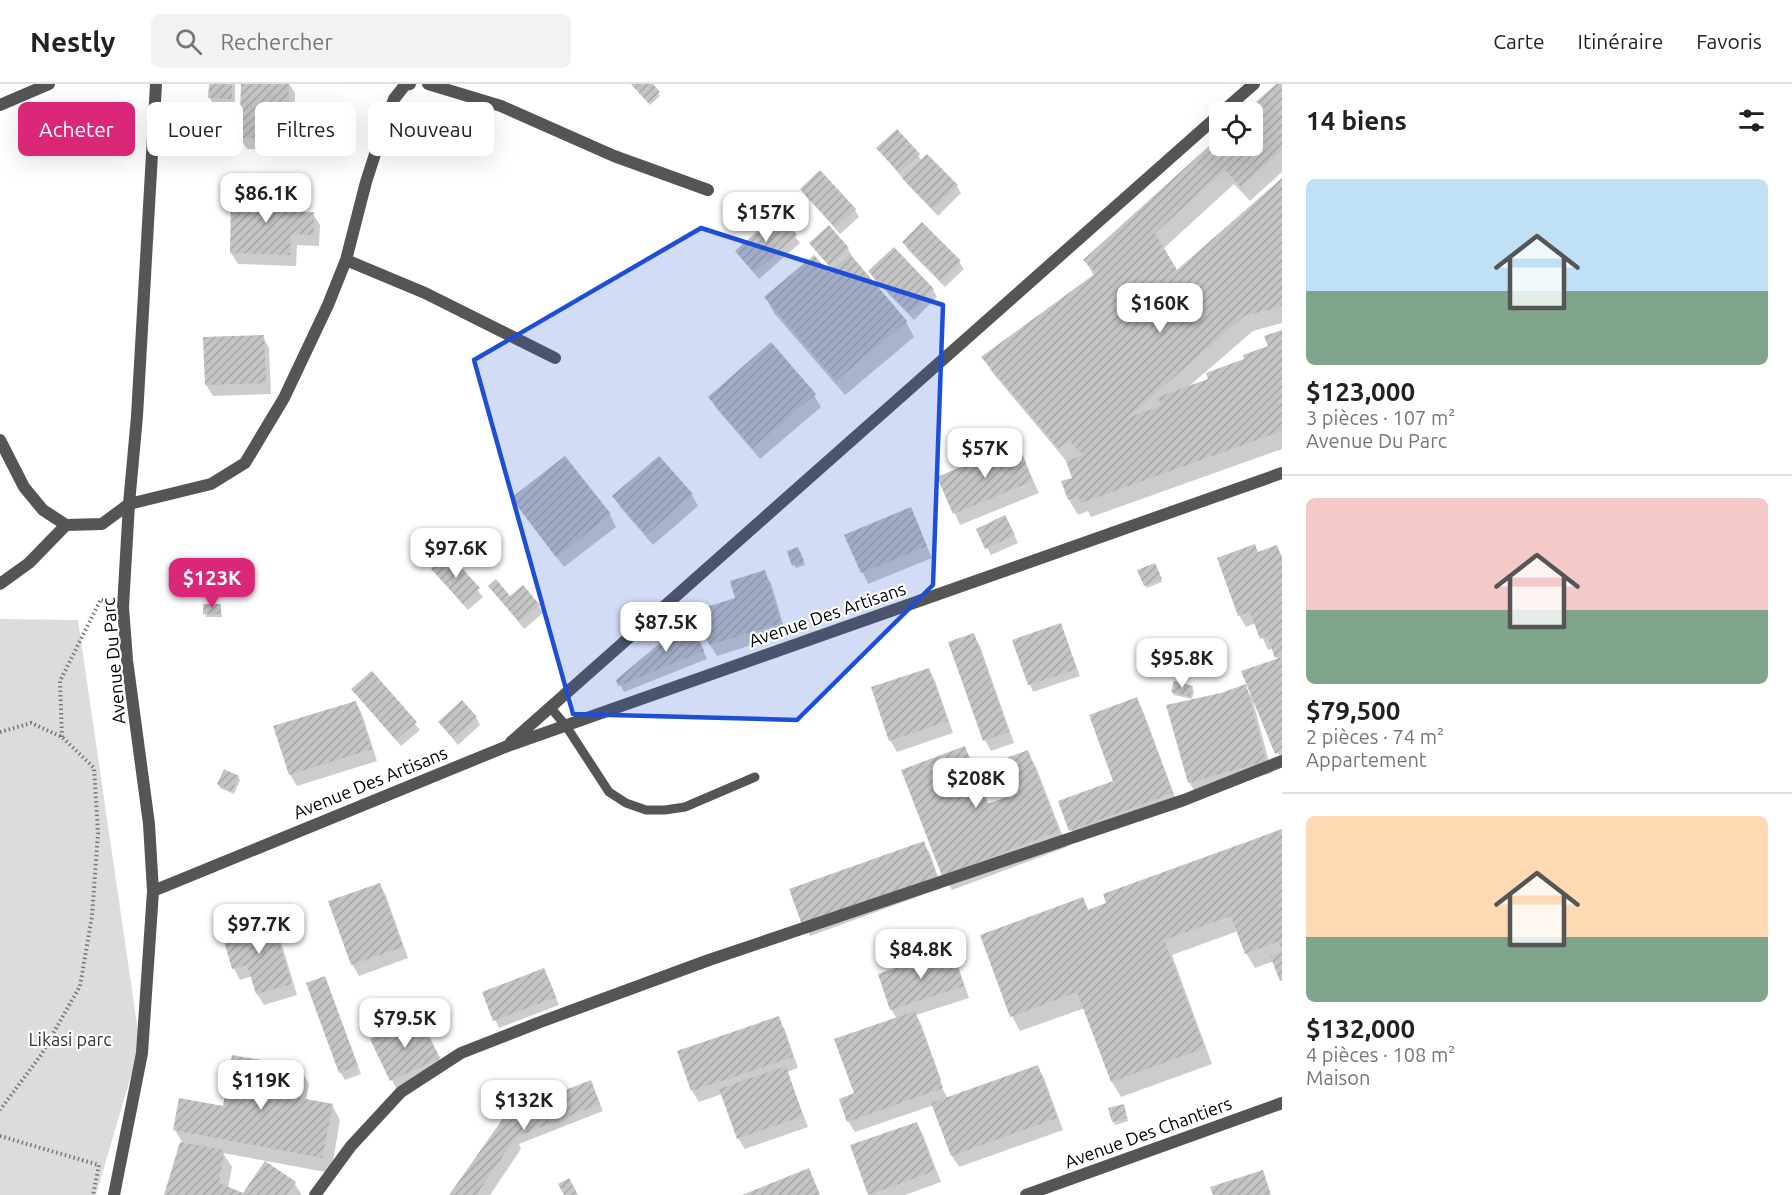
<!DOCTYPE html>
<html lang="fr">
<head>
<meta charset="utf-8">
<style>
	:root { --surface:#fff; --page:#f2f2f2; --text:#222; --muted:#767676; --line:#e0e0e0; --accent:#db2777 }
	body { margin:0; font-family:Ubuntu,sans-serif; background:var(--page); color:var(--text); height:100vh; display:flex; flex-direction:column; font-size:22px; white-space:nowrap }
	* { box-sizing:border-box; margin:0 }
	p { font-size:20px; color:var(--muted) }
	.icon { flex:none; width:33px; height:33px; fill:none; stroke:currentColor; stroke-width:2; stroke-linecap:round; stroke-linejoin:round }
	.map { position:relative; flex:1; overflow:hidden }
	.side { display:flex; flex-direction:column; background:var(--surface); width:510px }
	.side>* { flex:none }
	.top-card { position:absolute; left:18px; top:18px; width:570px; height:54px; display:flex; gap:12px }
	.fabs { position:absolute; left:1209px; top:18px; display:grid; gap:12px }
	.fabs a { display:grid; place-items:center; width:54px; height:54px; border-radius:9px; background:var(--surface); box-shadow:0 6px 24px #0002; font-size:30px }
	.price { position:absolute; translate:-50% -51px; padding:0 14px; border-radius:12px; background:#fff; color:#222; font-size:20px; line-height:39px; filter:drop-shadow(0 2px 3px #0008) }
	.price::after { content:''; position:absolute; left:50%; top:36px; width:18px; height:14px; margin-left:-9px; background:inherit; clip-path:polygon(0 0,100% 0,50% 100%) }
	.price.active { background:var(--accent); color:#fff }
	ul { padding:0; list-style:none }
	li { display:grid; align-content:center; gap:12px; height:318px; padding:0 24px }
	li+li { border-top:2px solid var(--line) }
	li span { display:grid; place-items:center; height:186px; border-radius:9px; color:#555 }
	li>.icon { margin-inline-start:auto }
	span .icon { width:108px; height:108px; fill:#fffc; stroke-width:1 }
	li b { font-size:26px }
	h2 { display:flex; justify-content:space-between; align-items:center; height:72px; padding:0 24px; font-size:26px }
	.pill { padding:0 21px; border-radius:9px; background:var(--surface); box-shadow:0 6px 24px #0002; font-size:21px; line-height:54px }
	.pill.active { background:var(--accent); color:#fff }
	header { display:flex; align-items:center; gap:36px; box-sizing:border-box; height:84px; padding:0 30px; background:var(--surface); border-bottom:2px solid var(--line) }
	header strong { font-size:28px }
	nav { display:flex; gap:33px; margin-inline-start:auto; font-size:21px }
	.search { width:420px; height:54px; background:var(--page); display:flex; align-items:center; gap:15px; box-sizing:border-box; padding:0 21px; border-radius:9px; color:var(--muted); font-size:22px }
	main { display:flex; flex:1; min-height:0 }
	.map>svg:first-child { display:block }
</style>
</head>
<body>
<header>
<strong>Nestly</strong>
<div class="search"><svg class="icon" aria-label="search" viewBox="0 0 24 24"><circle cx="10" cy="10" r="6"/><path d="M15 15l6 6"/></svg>Rechercher</div>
<nav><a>Carte</a><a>Itinéraire</a><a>Favoris</a></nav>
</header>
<main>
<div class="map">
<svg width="1282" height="1111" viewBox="0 0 1282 1111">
	<defs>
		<pattern id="building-hatch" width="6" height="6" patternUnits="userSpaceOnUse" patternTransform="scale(1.5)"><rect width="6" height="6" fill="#c4c4c4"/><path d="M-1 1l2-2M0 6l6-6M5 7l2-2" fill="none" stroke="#a7a7a7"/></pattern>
	</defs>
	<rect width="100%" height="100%" fill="#fff"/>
	<path fill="#dcdcdc" d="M0,535L78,536L140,961L96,1111H0Z"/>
	<path fill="#0003" d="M210,0H235V22H214L210,14Z
		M242,0H289L295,9L293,66L247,65L240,54Z
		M632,0H651L660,12L650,21Z
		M1279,0H1282V88L1250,117L1234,100L1163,165L1177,189L1282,96V239L1253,247L1187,304L1210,296L1270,263L1266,253L1282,248V365L1091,433L1088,427L1078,431L1069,416L1074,395L1068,379L992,288L983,273L1094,192L1085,176L1220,62H1252V28H1247Z
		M878,64L918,71L922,77L957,102L961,109L938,132L908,101Z
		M802,105L855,126L859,133L840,150L806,112Z
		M295,112L301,124V130H313L320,141L319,162L297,161L296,182L238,180L231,169Z
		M778,131L800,159L759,195L737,167Z
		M904,158L959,178L964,185L945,203L908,166Z
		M811,159L848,165L852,172L850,174L906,238L914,253L845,311L774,229L766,214L828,190L833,186Z
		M894,165L933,206L937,213L914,236L874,195L870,188Z
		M263,253L269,264L271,310L213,312L206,301Z
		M814,311L821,323L760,375L716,324L710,313Z
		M1017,361L1039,409L960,441L939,394Z
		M565,374L610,431L616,443L564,483L512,414Z
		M692,411L698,422L653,461L621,424L614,413Z
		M916,437L932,474L868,500L846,452Z
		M1009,440L1018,459L991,471L987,464Z
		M1254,462L1259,469L1276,463L1282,472V679L1255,616L1253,617L1272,689L1196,710L1189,698L1221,611L1245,602L1250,611L1252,610L1278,576L1273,564L1268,566L1256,539L1246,543L1239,531Z
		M800,467L805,481L796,484L794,481Z
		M449,472L483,513L468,526L433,486Z
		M1156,484L1162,498L1147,504L1145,501Z
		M764,488L771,499L786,550L717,572L710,561L737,515Z
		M490,502L510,514L539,522L543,529L524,545Z
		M220,521L222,533H206L205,529Z
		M690,536L707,575L624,608L620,601Z
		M1060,541L1080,592L1033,608L1014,557Z
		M973,551L980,562L1014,659L991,667L985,656Z
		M929,585L935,597L953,649L897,668L890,656Z
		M372,589L420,646L401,662L358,612Z
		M1192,603L1194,607L1192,615L1174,611L1172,608Z
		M1136,615L1143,627L1178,721L1077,758L1060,718L1115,698Z
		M356,619L362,630L377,677L297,702L290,690Z
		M476,633L480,641L458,661L439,638Z
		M964,663L973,679L989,721L1020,710L1027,668L1036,683L1067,763L952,806L943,791Z
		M238,693L240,696L234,710L220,704L218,700Z
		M1282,747V897L1274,877L1255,884L1246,869L1238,847L1172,871L1212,980L1121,1013L1112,998L1085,924L1020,947L1012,932L1083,815L1089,827L1108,820L1105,811Z
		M923,759L930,770L942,804L810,852L804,840Z
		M380,801L386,812L408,874L359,892L352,880Z
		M272,836L278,848L297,911L264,921L257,910L252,892L240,896L234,884Z
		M951,867L957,879L969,914L916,931L921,940L943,1001L941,996L938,998L948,1014L1037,983L1044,994L1063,1046L959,1083L952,1072L934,1021L855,1048L848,1037L856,1010L897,935L891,925Z
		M548,893L559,921L499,944L484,909Z
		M325,894L361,990L345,996L340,988Z
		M778,934L785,946L798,984L787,988L808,1043L745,1065L738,1054L722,1010L699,1018L692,1007Z
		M423,941L443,982L396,1004L372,955Z
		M300,984L309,1000L306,1016L332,1021L340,1036L331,1089L223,1069L232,1083L228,1104L244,1110L294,1099L302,1111H166L183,1060L175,1046L224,1024Z
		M594,1005L603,1027L519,1060L521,1065L490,1111H450L508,1030Z
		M1110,1025H1125L1128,1037L1115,1041Z
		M917,1040L923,1051L941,1098L905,1111H870L852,1062Z"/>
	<path fill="url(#building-hatch)" d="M209,0H232V15L208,14Z
		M241,0H289L288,55L239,54Z
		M631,0H653L660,8L648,19Z
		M1276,0H1282V66L1241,103L1225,86L1155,149L1177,186L1282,94V222L1244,232L1127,334L1161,322L1158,313L1208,295L1206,289L1244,275L1243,271L1268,262L1264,252L1282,246V347L1081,419L1078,412L1068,416L1061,397L1072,394L1066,377L1083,371L1070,357L1058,364L981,273L1096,189L1083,176L1220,52V62H1252V28H1245Z
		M897,45L920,70L899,89L876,64Z
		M927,70L958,101L933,125L902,94Z
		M820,86L856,125L835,143L800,105Z
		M231,109L296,111L295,128H314V151L291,150L290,171L230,169Z
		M778,129L797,151L754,189L735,167Z
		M922,138L961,177L941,197L902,158Z
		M829,141L849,164L829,182L809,159Z
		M894,163L934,205L909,229L868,187Z
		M850,170L907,237L836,297L764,213L814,171L829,188Z
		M264,251L266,299L205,301L203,253Z
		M771,258L816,310L752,364L708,313Z
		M1018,359L1033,397L953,430L937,393Z
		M565,372L611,430L556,473L511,414Z
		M659,372L693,410L646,451L612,412Z
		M911,423L927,462L861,489L844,451Z
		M1005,431L1015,451L985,465L976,445Z
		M1255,460L1258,468L1277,461L1282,474V571L1275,574L1267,552L1260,555L1250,528L1238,532L1217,474Z
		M798,463L804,477L792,482L787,467Z
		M449,470L480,504L463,520L431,485Z
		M1155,479L1162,495L1144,502L1137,486Z
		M765,486L781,539L709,561L697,526L735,514L730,497Z
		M496,495L510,512L523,501L540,521L519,538L488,502Z
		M203,520H221V530H203Z
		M690,534L704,567L618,602L616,596Z
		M1061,539L1077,585L1028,601L1012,556Z
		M974,549L1009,648L983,657L948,558Z
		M1282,573V667L1275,670L1241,587Z
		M929,584L948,637L889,657L871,603Z
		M372,587L417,638L396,656L351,605Z
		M1174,597L1193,602L1190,613L1171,608Z
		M1246,600L1266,677L1188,699L1166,621L1221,609Z
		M1137,613L1173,709L1069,747L1058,717L1113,697L1089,631Z
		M462,616L477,633L453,654L438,638Z
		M356,617L372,665L289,691L273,642Z
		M965,662L987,720L1018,709L1004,675L1028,666L1059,747L942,792L901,686Z
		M224,685L239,692L232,708L217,700Z
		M1282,745V866L1279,857L1245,870L1231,832L1164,856L1205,964L1111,998L1077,908L1010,933L980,851L1083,813L1088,826L1106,819L1103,810Z
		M924,757L937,792L802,841L789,805Z
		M380,799L403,863L351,881L328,817Z
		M272,835L292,900L256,910L247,881L232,885L222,850Z
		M951,865L964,902L890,926L878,890Z
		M1282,868V896L1280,897L1270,872Z
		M544,884L556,913L493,937L482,908Z
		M325,892L358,982L339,989L306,899Z
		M915,927L943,1004L847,1038L839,1015L854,1009L834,955Z
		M419,932L440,974L390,997L370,955Z
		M779,932L793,973L691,1007L677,967Z
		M232,971L301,983L296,1013L333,1020L322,1074L173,1046L179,1014L223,1022Z
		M1038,981L1057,1034L951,1072L931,1019Z
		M786,982L803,1032L737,1055L719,1005Z
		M591,996L600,1020L516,1053L476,1111H449L507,1029Z
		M1124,1020L1127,1034L1112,1038L1108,1024Z
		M917,1038L935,1087L868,1111L850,1061Z
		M180,1058L224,1066L219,1099L243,1109L265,1077L296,1098L286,1111H164Z
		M809,1084L820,1111H742Z
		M1263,1086L1271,1111H1213L1210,1103Z
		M569,1094L578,1111H564L558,1100Z"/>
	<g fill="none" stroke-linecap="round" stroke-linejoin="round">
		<path stroke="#777" stroke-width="4" stroke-dasharray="1.5 3" stroke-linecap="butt" d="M0,648L31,639L62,653L94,684L98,749L92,832L80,902L41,971L0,1026
			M62,653L60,597L101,515L106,517
			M0,1052L99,1081L93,1111"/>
		<path stroke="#555" stroke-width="9" d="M550,623L566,642L609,708L626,719L646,726H665L685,723L755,693"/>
		<path stroke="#555" stroke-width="12" d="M428,0L501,22L614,72L708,106
			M0,21L49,0
			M1222,28L1254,0
			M346,176L425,209L555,274
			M0,356L24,403L43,426L66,441L102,440L129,420L211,400L245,379L284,314L328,221L346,176L366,98L385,39L394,15L405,1L410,0
			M0,500L29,479L66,441
			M511,658L1220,30
			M153,807L505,663L1282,389
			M114,1111L142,969L153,807L149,740L127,576L123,523L129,420L137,332L156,0
			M315,1111L351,1062L401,1008L461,969L543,937L709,876L1184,716L1282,677
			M1026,1111L1282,1019"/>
	</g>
	<path fill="#1d4ed8" fill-opacity="0.2" stroke="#1d4ed8" stroke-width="4.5" stroke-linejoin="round" d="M701,144L943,221L933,501L797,636L573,630L474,276Z"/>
	<g text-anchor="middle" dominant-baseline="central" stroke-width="4.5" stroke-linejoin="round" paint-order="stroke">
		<g font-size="18" fill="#000" stroke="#fff">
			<text transform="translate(827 530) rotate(-19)">Avenue Des Artisans</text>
			<text transform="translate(113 577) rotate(-95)">Avenue Du Parc</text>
			<text transform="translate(370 698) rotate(-22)">Avenue Des Artisans</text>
			<text transform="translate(1148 1048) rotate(-20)">Avenue Des Chantiers</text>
		</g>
		<g font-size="18" fill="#333" stroke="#fff">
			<text x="70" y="955">Likasi parc</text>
		</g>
	</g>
</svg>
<div class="fabs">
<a><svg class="icon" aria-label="locate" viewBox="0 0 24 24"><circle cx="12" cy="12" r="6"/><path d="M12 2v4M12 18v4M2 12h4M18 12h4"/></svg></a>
</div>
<b class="price" style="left:266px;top:140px">$86.1K</b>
<b class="price" style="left:766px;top:159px">$157K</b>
<b class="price" style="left:1160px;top:250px">$160K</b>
<b class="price" style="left:985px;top:395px">$57K</b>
<b class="price" style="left:456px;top:495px">$97.6K</b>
<b class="price active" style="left:212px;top:525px">$123K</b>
<b class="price" style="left:666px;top:569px">$87.5K</b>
<b class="price" style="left:1182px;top:605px">$95.8K</b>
<b class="price" style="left:976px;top:725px">$208K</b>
<b class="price" style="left:259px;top:871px">$97.7K</b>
<b class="price" style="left:921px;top:896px">$84.8K</b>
<b class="price" style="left:405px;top:965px">$79.5K</b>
<b class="price" style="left:261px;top:1027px">$119K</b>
<b class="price" style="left:524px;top:1047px">$132K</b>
<div class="top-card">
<a class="pill active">Acheter</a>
<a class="pill">Louer</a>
<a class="pill">Filtres</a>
<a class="pill">Nouveau</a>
</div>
</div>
<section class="side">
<h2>14 biens<svg class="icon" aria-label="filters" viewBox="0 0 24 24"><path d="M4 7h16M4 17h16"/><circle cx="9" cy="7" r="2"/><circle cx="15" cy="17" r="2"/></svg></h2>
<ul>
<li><span style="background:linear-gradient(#bfe0f5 60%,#7fa58c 0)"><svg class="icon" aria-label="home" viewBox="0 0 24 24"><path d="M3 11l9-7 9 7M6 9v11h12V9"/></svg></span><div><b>$123,000</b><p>3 pièces · 107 m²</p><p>Avenue Du Parc</p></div></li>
<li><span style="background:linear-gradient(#f6c9c9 60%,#7fa58c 0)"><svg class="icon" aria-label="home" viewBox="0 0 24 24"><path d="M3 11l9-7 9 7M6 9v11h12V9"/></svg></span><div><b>$79,500</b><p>2 pièces · 74 m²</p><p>Appartement</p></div></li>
<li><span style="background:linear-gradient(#ffd9b3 65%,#7fa58c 0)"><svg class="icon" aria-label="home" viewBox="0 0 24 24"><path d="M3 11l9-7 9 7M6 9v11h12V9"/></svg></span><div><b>$132,000</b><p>4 pièces · 108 m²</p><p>Maison</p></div></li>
</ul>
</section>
</main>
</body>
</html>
